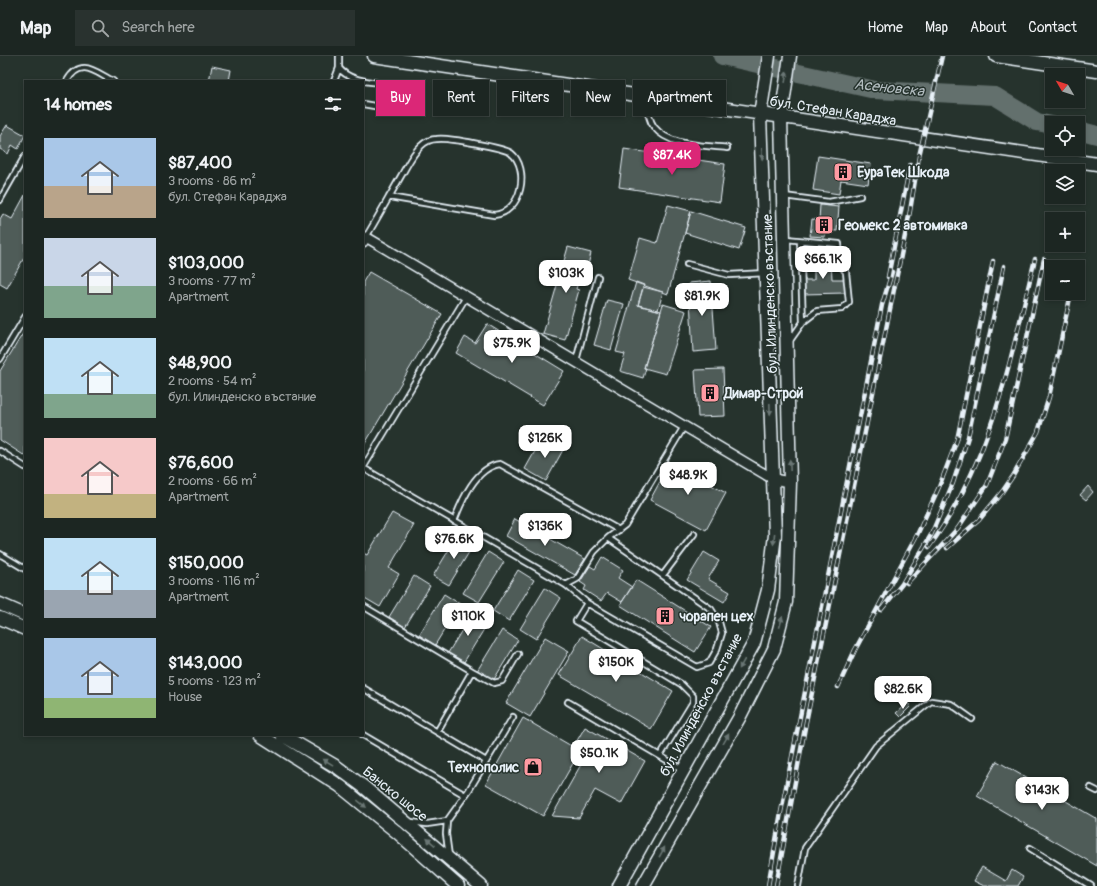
<!DOCTYPE html>
<html lang="en">
<head>
<meta charset="utf-8">
<style>
	:root { --surface:#1c2622; --page:#29322f; --text:#f1f3f6; --muted:#a0a5a5; --line:#3a4340; --accent:#db2777 }
	body { margin:0; font-family:Pangolin,sans-serif; background:var(--page); color:var(--text); height:100vh; display:flex; flex-direction:column; font-size:15px; white-space:nowrap }
	* { box-sizing:border-box; margin:0 }
	p { font-size:13px; color:var(--muted) }
	.icon { flex:none; width:22px; height:22px; fill:none; stroke:currentColor; stroke-width:2; stroke-linecap:round; stroke-linejoin:round }
	.map { position:relative; flex:1; overflow:hidden }
	.side { position:absolute; left:24px; top:24px; width:340px; height:656px; display:flex; flex-direction:column; background:var(--surface); border-radius:0px; box-shadow:0 2px 6px #0003,0 0 0 1px var(--line) }
	.side>* { flex:none }
	.top-card { position:absolute; left:376px; top:24px; width:380px; height:36px; display:flex; gap:8px }
	.needle { width:26px; rotate:309deg }
	.fabs { position:absolute; left:1045px; top:12px; display:grid; gap:8px }
	.fabs a { display:grid; place-items:center; width:40px; height:40px; border-radius:0px; background:var(--surface); box-shadow:0 2px 6px #0003,0 0 0 1px var(--line); font-size:20px }
	.price { position:absolute; translate:-50% -34px; padding:0 9px; border-radius:8px; background:#fff; color:#222; font-size:13px; line-height:26px; filter:drop-shadow(0 1px 2px #0008) }
	.price::after { content:''; position:absolute; left:50%; top:24px; width:12px; height:9px; margin-left:-6px; background:inherit; clip-path:polygon(0 0,100% 0,50% 100%) }
	.price.selected { background:var(--accent); color:#fff }
	ul { padding:0; list-style:none }
	li { display:flex; align-items:center; gap:12px; height:100px; padding:0 20px }
	li span { display:grid; place-items:center; flex:none; width:112px; height:80px; border-radius:0px; color:#555 }
	li>.icon { margin-inline-start:auto }
	span .icon { width:48px; height:48px; fill:#fffc; stroke-width:1 }
	li b { font-size:17px }
	h2 { display:flex; justify-content:space-between; align-items:center; height:48px; padding:0 20px; font-size:17px }
	.chip { padding:0 14px; border-radius:0px; background:var(--surface); box-shadow:0 2px 6px #0003,0 0 0 1px var(--line); font-size:14px; line-height:36px }
	.chip.selected { background:var(--accent); color:#fff }
	header { display:flex; align-items:center; gap:24px; box-sizing:border-box; height:56px; padding:0 20px; background:var(--surface); border-bottom:1px solid var(--line) }
	header strong { font-size:19px }
	nav { display:flex; gap:22px; margin-inline-start:auto; font-size:14px }
	.search { width:280px; height:36px; background:var(--page); display:flex; align-items:center; gap:10px; box-sizing:border-box; padding:0 14px; border-radius:0px; color:var(--muted); font-size:15px }
	.map>svg:first-child { display:block }
</style>
</head>
<body>
<header>
<strong>Map</strong>
<div class="search"><svg class="icon" aria-label="search" viewBox="0 0 24 24"><circle cx="10" cy="10" r="6"/><path d="M15 15l6 6"/></svg>Search here</div>
<nav><a>Home</a><a>Map</a><a>About</a><a>Contact</a></nav>
</header>
<div class="map">
<svg width="1097" height="830" viewBox="0 0 1097 830">
	<rect width="100%" height="100%" fill="#26332d"/>
	<filter id="ink" filterUnits="userSpaceOnUse"><feTurbulence type="fractalNoise" baseFrequency=".025" numOctaves="2"/><feDisplacementMap in="SourceGraphic" scale="8" xChannelSelector="R" yChannelSelector="G"/><feConvolveMatrix kernelMatrix="1 2 1 2 8 2 1 2 1" color-interpolation-filters="sRGB"/></filter>
	<g filter="url(#ink)">
		<g fill="none" stroke-linecap="round" stroke-linejoin="round">
			<path stroke="#636f6d" stroke-width="18" d="M722,0L875,34L995,40L1037,66L1052,69
				M1078,74L1097,79"/>
		</g>
		<path fill="#505c59" stroke="#e8f1f8" d="M212,10L231,14L229,25H209Z
			M7,69L25,79L18,93L12,89L8,98L0,93V80Z
			M624,93L725,108L720,146L619,131Z
			M818,100L871,108L868,128L841,124L839,138L813,134Z
			M25,139V200L7,232L0,228V163L3,158L12,163Z
			M668,149L691,155L668,238L628,224L640,182L657,187Z
			M820,149L839,151L837,175L825,174V181L810,180L812,163L819,164Z
			M691,155L746,172L739,194L685,177Z
			M568,191L591,197L587,213L582,212L576,233L579,234L565,284L543,278Z
			M814,203H831L832,223H845V237L803,238L802,224H814Z
			M369,216L442,258L363,391V226Z
			M711,225L716,294L693,296L689,227Z
			M636,226L644,229L638,249L661,255L644,312H646L643,322L620,315L625,298L616,296Z
			M643,231L663,236L658,254L638,249Z
			M607,244L624,248L611,294L594,289Z
			M663,248L686,255L666,318L644,312Z
			M487,268L564,315L543,349L456,297L465,281L475,287Z
			M25,274V400L0,384V315Z
			M723,313L725,360L698,361L695,314Z
			M543,381L564,392L546,425L525,413Z
			M670,407L726,437L706,474L650,444Z
			M1088,430L1093,436L1086,444L1080,439Z
			M392,457L414,469L389,512L399,518L380,551L363,541V497L367,499Z
			M515,463L585,503L575,519L506,480Z
			M458,479L474,488L449,529L433,520Z
			M488,496L504,506L479,546L463,537Z
			M704,496L719,505L708,523L730,536L724,546L687,524Z
			M602,501L623,514L618,522L632,531L622,546L607,537L601,545L584,534L586,530L580,526L590,510L595,513Z
			M518,514L534,524L509,565L493,555Z
			M414,520L430,530L405,571L389,561Z
			M636,524L711,571L695,596L620,549Z
			M545,532L561,542L536,583L520,573Z
			M444,538L460,548L435,589L419,579Z
			M473,556L489,565L464,606L448,597Z
			M502,574L518,584L493,625L477,615Z
			M582,580L673,635L651,673L559,619Z
			M545,581L569,595L530,661L506,647Z
			M907,647L911,650L900,661L896,657Z
			M523,662L580,695L543,760L486,728Z
			M585,671L645,705L621,748L595,734L579,762L552,760L588,696L575,688Z
			M997,705L1097,763V810L977,740Z
			M982,811L1006,825L1012,814L1023,821L1018,830H984L974,825Z"/>
		<g fill="none" stroke-linecap="round" stroke-linejoin="round">
			<defs>
				<path id="service" d="M339,12C349,25 369,25 384,28
					M67,25C81,1 95,16 113,25
					M334,25L339,12V0
					M646,41C647,50 648,63 654,71C670,91 704,89 727,92
					M363,48L380,51
					M784,140L829,146L860,140
					M0,144L25,100
					M366,181C378,161 389,141 401,120C407,110 412,98 421,90C425,86 431,83 437,83C447,81 504,92 511,97C530,112 522,157 494,159L389,141
					M786,183L839,188L840,208L846,216L849,246L842,253L817,255L803,266L789,286
					M800,185L803,266
					M687,208L729,219L766,217
					M0,303L25,261
					M576,305L598,221
					M0,395L25,411
					M363,412L566,529L587,547L697,611L709,607L717,593L722,577L719,566L711,553L608,482
					M363,412L466,241
					M454,465C462,444 476,411 500,408L619,474
					M0,498L25,513
					M663,519L694,478
					M566,529L577,523L594,496L608,482L625,469L685,369
					M587,547L576,565L681,628L693,640V646L660,700
					M363,550L472,615L437,676
					M472,615L494,627L502,625L518,598
					M363,632L486,705
					M568,646L682,713
					M363,679L465,739
					M1091,732L1097,735
					M411,766L427,768L447,765
					M1030,792L1091,830
					M449,800L446,778L447,765L469,734L513,661
					M798,830L805,792L876,690L931,645L951,648L972,663"/>
				<path id="minor" d="M363,186L366,181L773,423L790,426"/>
				<path id="secondary" d="M374,0L1097,108
					M996,0L1097,15
					M0,548L25,559
					M0,562L25,573
					M260,679L340,730L398,777L458,830
					M282,679L337,711L364,731L481,830
					M619,830L754,587L768,534L775,479L760,59L769,0
					M643,830L739,662L774,593L786,546L790,426L781,62L790,0"/>
			</defs>
			<use href="#service" stroke="#e8f1f8" stroke-width="8"/>
			<use href="#minor" stroke="#e8f1f8" stroke-width="12"/>
			<use href="#secondary" stroke="#e8f1f8" stroke-width="15"/>
			<use href="#service" stroke="#26332d" stroke-width="4.5"/>
			<use href="#minor" stroke="#26332d" stroke-width="9"/>
			<use href="#secondary" stroke="#26332d" stroke-width="12"/>
			<defs>
				<path id="rail" d="M1076,211H1077
					M888,221L910,109
					M929,491C992,405 1010,304 1035,203
					M947,492L979,464L1002,436L1013,420L1038,376L1049,341L1071,237
					M907,527L958,472L987,429L1005,383L1044,203
					M881,554L902,528L931,479L953,427L968,381L1004,210
					M838,631L855,594L917,479L939,431L957,384L993,205
					M768,830L781,756L874,290L882,249L892,216
					M776,830L806,666L910,155L919,100L942,0"/>
			</defs>
			<use href="#rail" stroke="#e8f1f8" stroke-width="4.5"/>
			<use href="#rail" stroke="#26332d" stroke-width="3" stroke-dasharray="9" stroke-linecap="butt"/>
		</g>
		<defs><path id="oneway-solid" d="M-6-.8H1V-3.2L6.5 0L1 3.2V.8H-6Z"/></defs>
		<g fill="#6a7674">
			<use href="#oneway-solid" transform="translate(786 21) rotate(-81)"/>
			<use href="#oneway-solid" transform="translate(762 98) rotate(88)"/>
			<use href="#oneway-solid" transform="translate(770 353) rotate(88)"/>
			<use href="#oneway-solid" transform="translate(790 409) rotate(-92)"/>
			<use href="#oneway-solid" transform="translate(774 483) rotate(96)"/>
			<use href="#oneway-solid" transform="translate(781 566) rotate(-75)"/>
			<use href="#oneway-solid" transform="translate(742 608) rotate(119)"/>
			<use href="#oneway-solid" transform="translate(726 683) rotate(-60)"/>
			<use href="#oneway-solid" transform="translate(328 706) rotate(-149)"/>
			<use href="#oneway-solid" transform="translate(362 748) rotate(39)"/>
			<use href="#oneway-solid" transform="translate(431 786) rotate(-139)"/>
			<use href="#oneway-solid" transform="translate(662 796) rotate(-61)"/>
		</g>
	</g>
	<defs>
		<symbol id="building-square" viewBox="-11 -11 22 22"><rect x="-9" y="-9" width="18" height="18" rx="4" fill="#ff9aa2" stroke="#26332d"/><path d="M-4-6H4V6H1V3H-1V6H-4ZM-2.5-4.3h1.7v1.8h-1.7ZM.8-4.3h1.7v1.8H.8ZM-2.5-1h1.7V.8h-1.7ZM.8-1h1.7V.8H.8Z" fill="#111"/></symbol>
		<symbol id="shop-square" viewBox="-11 -11 22 22"><rect x="-9" y="-9" width="18" height="18" rx="4" fill="#ff9aa2" stroke="#26332d"/><path d="M-5-2.5h2.3a2.7 3.5 0 0 1 5.4 0H5L5.5 6h-11ZM-1.5-2.5h3a1.5 2.3 0 0 0-3 0Z" fill="#111"/></symbol>
	</defs>
	<g fill-rule="evenodd">
		<use href="#building-square" x="832" y="105" width="22" height="22"/>
		<use href="#building-square" x="813" y="158" width="22" height="22"/>
		<use href="#building-square" x="699" y="326" width="22" height="22"/>
		<use href="#building-square" x="654" y="549" width="22" height="22"/>
		<use href="#shop-square" x="522" y="700" width="22" height="22"/>
	</g>
	<g text-anchor="middle" dominant-baseline="central" stroke-width="3" stroke-linejoin="round" paint-order="stroke">
		<g font-size="14" fill="#e8f1f8" stroke="#26332d">
			<text transform="translate(833 55) rotate(9)">бул. Стефан Караджа</text>
			<text transform="translate(770 238) rotate(-92)">бул. Илинденско въстание</text>
			<text transform="translate(701 649) rotate(-62)">бул. Илинденско въстание</text>
			<text transform="translate(395 738) rotate(39)">Банско шосе</text>
		</g>
		<g font-size="14" font-weight="bold" fill="#e8f1f8" stroke="#26332d" text-anchor="start">
			<text x="857" y="116">ЕураТек Шкода</text>
			<text x="838" y="169">Геомекс 2 автомивка</text>
			<text x="724" y="337">Димар-Строй</text>
			<text x="679" y="560">чорапен цех</text>
			<text x="519" y="711" text-anchor="end">Технополис</text>
		</g>
		<g font-size="15" font-style="italic" fill="#b3bdc0" stroke="#26332d">
			<text transform="translate(889 32) rotate(6)">Асеновска</text>
		</g>
	</g>
</svg>
<div class="fabs">
<a><svg class="needle" viewBox="-14 -14 28 28"><path d="M0-13l5 13h-10z" fill="#e53935"/><path d="M0 13l5-13h-10z" fill="#a0a5a5"/></svg></a>
<a><svg class="icon" aria-label="locate" viewBox="0 0 24 24"><circle cx="12" cy="12" r="6"/><path d="M12 2v4M12 18v4M2 12h4M18 12h4"/></svg></a>
<a><svg class="icon" aria-label="layers" viewBox="0 0 24 24"><path d="M12 4l9 5-9 5-9-5zM3 14l9 5 9-5"/></svg></a>
<a>+</a>
<a>−</a>
</div>
<b class="price selected" style="left:672px;top:120px">$87.4K</b>
<b class="price" style="left:823px;top:224px">$66.1K</b>
<b class="price" style="left:566px;top:238px">$103K</b>
<b class="price" style="left:702px;top:261px">$81.9K</b>
<b class="price" style="left:512px;top:308px">$75.9K</b>
<b class="price" style="left:545px;top:403px">$126K</b>
<b class="price" style="left:688px;top:440px">$48.9K</b>
<b class="price" style="left:545px;top:491px">$136K</b>
<b class="price" style="left:454px;top:504px">$76.6K</b>
<b class="price" style="left:468px;top:581px">$110K</b>
<b class="price" style="left:616px;top:627px">$150K</b>
<b class="price" style="left:903px;top:654px">$82.6K</b>
<b class="price" style="left:599px;top:718px">$50.1K</b>
<b class="price" style="left:1042px;top:755px">$143K</b>
<div class="top-card">
<a class="chip selected">Buy</a>
<a class="chip">Rent</a>
<a class="chip">Filters</a>
<a class="chip">New</a>
<a class="chip">Apartment</a>
</div>
<section class="side">
<h2>14 homes<svg class="icon" aria-label="filters" viewBox="0 0 24 24"><path d="M4 7h16M4 17h16"/><circle cx="9" cy="7" r="2"/><circle cx="15" cy="17" r="2"/></svg></h2>
<ul>
<li><span style="background:linear-gradient(#a9c7e8 60%,#b9a48a 0)"><svg class="icon" aria-label="home" viewBox="0 0 24 24"><path d="M3 11l9-7 9 7M6 9v11h12V9"/></svg></span><div><b>$87,400</b><p>3 rooms · 86 m²</p><p>бул. Стефан Караджа</p></div></li>
<li><span style="background:linear-gradient(#c9d6e8 60%,#7fa58c 0)"><svg class="icon" aria-label="home" viewBox="0 0 24 24"><path d="M3 11l9-7 9 7M6 9v11h12V9"/></svg></span><div><b>$103,000</b><p>3 rooms · 77 m²</p><p>Apartment</p></div></li>
<li><span style="background:linear-gradient(#bfe0f5 70%,#7fa58c 0)"><svg class="icon" aria-label="home" viewBox="0 0 24 24"><path d="M3 11l9-7 9 7M6 9v11h12V9"/></svg></span><div><b>$48,900</b><p>2 rooms · 54 m²</p><p>бул. Илинденско въстание</p></div></li>
<li><span style="background:linear-gradient(#f6c9c9 70%,#c2b280 0)"><svg class="icon" aria-label="home" viewBox="0 0 24 24"><path d="M3 11l9-7 9 7M6 9v11h12V9"/></svg></span><div><b>$76,600</b><p>2 rooms · 66 m²</p><p>Apartment</p></div></li>
<li><span style="background:linear-gradient(#bfe0f5 65%,#9aa5b1 0)"><svg class="icon" aria-label="home" viewBox="0 0 24 24"><path d="M3 11l9-7 9 7M6 9v11h12V9"/></svg></span><div><b>$150,000</b><p>3 rooms · 116 m²</p><p>Apartment</p></div></li>
<li><span style="background:linear-gradient(#a9c7e8 75%,#8fb573 0)"><svg class="icon" aria-label="home" viewBox="0 0 24 24"><path d="M3 11l9-7 9 7M6 9v11h12V9"/></svg></span><div><b>$143,000</b><p>5 rooms · 123 m²</p><p>House</p></div></li>
</ul>
</section>
</div>
</body>
</html>
